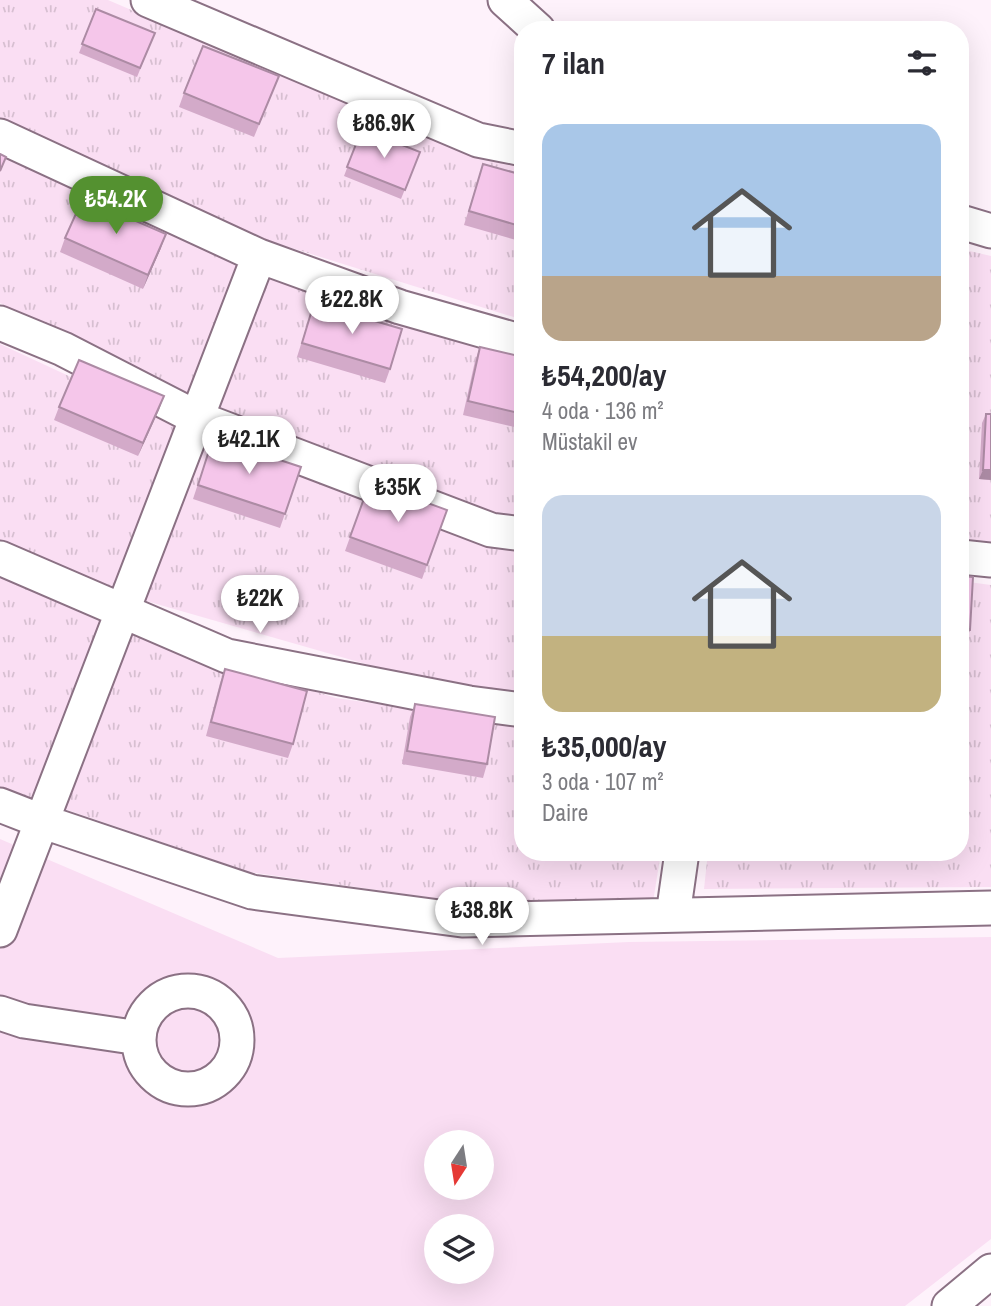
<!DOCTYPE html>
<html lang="tr">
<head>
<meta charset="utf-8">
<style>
	:root { --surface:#fff; --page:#f2f2f3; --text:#2b2b33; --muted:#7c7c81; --accent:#549130 }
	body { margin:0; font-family:"Archivo Narrow",sans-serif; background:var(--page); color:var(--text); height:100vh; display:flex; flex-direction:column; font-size:26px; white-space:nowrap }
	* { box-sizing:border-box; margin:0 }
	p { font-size:23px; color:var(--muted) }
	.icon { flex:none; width:38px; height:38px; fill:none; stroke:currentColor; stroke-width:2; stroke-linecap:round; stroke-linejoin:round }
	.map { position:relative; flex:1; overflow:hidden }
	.side { position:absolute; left:514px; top:21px; width:455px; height:840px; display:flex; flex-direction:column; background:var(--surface); border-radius:28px; box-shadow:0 7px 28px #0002 }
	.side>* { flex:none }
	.needle { width:46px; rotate:192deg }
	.fabs { position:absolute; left:424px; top:1130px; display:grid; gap:14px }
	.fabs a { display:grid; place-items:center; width:70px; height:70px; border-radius:50%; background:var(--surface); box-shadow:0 7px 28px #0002; font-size:35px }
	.price { position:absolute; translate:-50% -60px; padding:0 16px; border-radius:24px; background:#fff; color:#222; font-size:23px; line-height:46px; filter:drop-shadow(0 2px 4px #0008) }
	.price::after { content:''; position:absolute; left:50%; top:42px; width:21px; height:16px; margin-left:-10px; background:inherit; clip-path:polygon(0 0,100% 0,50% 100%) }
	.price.active { background:var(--accent); color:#fff }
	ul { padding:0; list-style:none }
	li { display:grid; align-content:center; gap:14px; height:371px; padding:0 28px }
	li span { display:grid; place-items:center; height:217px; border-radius:21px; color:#555 }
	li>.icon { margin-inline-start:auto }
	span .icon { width:126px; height:126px; fill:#fffc; stroke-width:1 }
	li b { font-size:30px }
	h2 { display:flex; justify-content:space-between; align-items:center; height:84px; padding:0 28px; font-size:30px }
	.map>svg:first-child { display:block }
</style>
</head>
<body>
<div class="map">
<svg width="991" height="1306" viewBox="0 0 991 1306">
	<defs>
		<pattern id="grass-tufts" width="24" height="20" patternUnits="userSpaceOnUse" patternTransform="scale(1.75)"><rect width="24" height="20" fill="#fadef3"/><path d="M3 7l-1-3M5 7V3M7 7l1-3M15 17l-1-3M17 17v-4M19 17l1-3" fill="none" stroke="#d7bfd1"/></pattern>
	</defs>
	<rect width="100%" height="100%" fill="#fef2fb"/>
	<path fill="url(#grass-tufts)" d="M0,0H108L436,141L523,163V320L266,240L0,121Z
		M0,147L523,351V520L505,517L270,434L0,303Z
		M961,249L991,256V546L961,542Z
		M0,344L200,437L484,544L523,549V695L432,683L94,586L0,544Z
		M0,577L128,634L336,698L523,725V852H661L653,902L483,905L249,872L0,787Z
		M961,581L991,585V887L704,889L708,852H961Z"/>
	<path fill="#fadef3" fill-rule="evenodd" d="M0,839L278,958L629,942L991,937V1239L905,1306H0ZM436,1143H481V1188H436ZM436,1227H481V1272H436Z"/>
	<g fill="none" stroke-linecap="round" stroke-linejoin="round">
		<defs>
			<path id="minor" d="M148,0L478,140L523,149
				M505,0L538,30
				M0,136L259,256L400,307L523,342
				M961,222L991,231
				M0,323L63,349L197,418L491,530L523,534
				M961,557L991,560
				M0,558L227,656L469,703L523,710
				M0,805L41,821L252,892L462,920L991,908
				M673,915L682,852
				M0,930L259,256
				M139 1040a49 49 0 1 1 98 0a49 49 0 1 1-98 0Z
				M0,1013L24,1021L139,1038
				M949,1306L991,1271"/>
		</defs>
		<use href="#minor" stroke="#8b7184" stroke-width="37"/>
		<use href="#minor" stroke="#fff" stroke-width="33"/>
	</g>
	<path fill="#d3aac9" d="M96,9L155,33L137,77L79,53Z
		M279,76L254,137L179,107L184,93Z
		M362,129L420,152L401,199L344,176Z
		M483,164L523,175V242L464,225Z
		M65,238L161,248L143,289L60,252Z
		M314,303L390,369L385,383L297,357Z
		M480,347L523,357V429L463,415L475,361Z
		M164,396L138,456L54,420L59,407Z
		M986,414L991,480L979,479L982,423Z
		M213,438L301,467L280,528L193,499Z
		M370,482L447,510L422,579L345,551Z
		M523,556V597L518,596Z
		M225,669L293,744L288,758L206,736L220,683Z
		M415,704L487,764L483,778L402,764L410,717Z"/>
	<path fill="#ac8ba4" d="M166,234L161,248L143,289L148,275Z
		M164,396L159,410L138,456L143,443Z
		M983,470H991V480L979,479Z
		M523,583V597L518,596Z
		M961,629L970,630L965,643H961Z"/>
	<path fill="#f5c6ea" stroke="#ac8ba4" stroke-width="2" d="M96,9L155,33L140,68L82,44Z
		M203,46L279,76L259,124L184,93Z
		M362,129L420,152L405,190L347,167Z
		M0,154L6,157L0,171Z
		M483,164L523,175V227L469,211Z
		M83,198L166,234L148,275L65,238Z
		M314,303L402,329L390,369L302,343Z
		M480,347L523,357V414L468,401Z
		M79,360L164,396L143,443L59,407Z
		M986,414H991V470H983Z
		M213,438L301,467L285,514L198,485Z
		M370,482L447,510L427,565L350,537Z
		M961,576L973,577L970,630L961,629Z
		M225,669L307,691L293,744L211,722Z
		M415,704L495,717L487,764L407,751Z"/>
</svg>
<div class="fabs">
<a><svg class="needle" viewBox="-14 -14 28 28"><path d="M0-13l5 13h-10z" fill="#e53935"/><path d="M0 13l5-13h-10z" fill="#7c7c81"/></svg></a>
<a><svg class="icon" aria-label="layers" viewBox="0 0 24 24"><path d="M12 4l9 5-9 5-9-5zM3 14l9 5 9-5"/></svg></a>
</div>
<b class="price" style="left:384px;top:160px">₺86.9K</b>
<b class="price active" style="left:116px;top:236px">₺54.2K</b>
<b class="price" style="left:352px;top:336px">₺22.8K</b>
<b class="price" style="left:249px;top:476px">₺42.1K</b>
<b class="price" style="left:398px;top:524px">₺35K</b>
<b class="price" style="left:260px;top:635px">₺22K</b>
<b class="price" style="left:482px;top:947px">₺38.8K</b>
<section class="side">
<h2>7 ilan<svg class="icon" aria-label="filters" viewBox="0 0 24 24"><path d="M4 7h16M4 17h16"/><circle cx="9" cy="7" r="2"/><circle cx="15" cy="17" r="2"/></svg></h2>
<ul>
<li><span style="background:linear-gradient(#a9c7e8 70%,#b9a48a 0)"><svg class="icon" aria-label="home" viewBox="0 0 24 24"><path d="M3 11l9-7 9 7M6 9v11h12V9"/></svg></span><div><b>₺54,200/ay</b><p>4 oda · 136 m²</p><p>Müstakil ev</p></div></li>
<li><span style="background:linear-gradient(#c9d6e8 65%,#c2b280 0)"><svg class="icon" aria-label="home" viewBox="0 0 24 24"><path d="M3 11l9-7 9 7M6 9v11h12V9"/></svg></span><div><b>₺35,000/ay</b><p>3 oda · 107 m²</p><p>Daire</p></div></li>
</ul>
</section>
</div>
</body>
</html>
